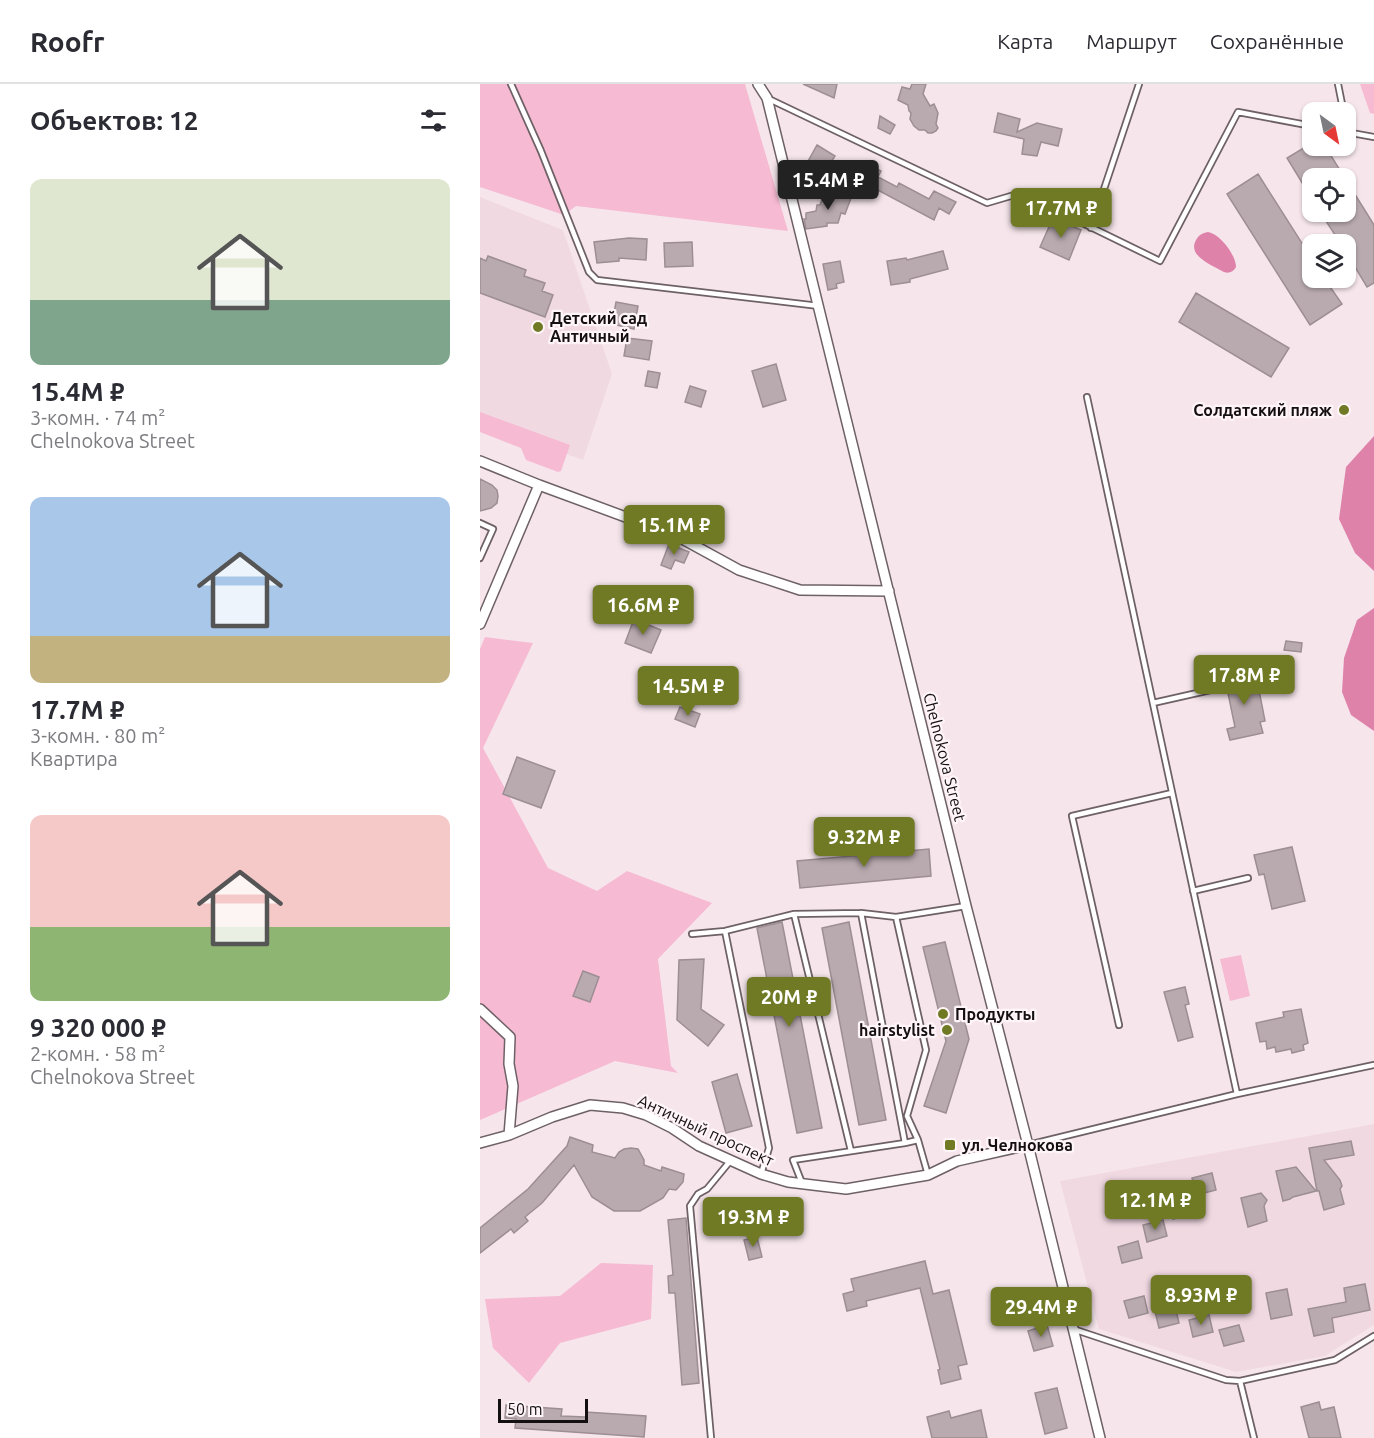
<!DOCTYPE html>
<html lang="ru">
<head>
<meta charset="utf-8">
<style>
	:root { --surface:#fff; --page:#f7f7f7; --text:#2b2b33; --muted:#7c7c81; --line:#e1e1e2; --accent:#707924 }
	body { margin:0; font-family:Ubuntu,sans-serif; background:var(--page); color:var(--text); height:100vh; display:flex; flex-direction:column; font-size:22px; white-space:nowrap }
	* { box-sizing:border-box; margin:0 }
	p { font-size:20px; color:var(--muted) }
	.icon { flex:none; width:33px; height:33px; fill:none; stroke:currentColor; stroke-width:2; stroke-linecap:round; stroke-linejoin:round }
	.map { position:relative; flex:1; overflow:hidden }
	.sheet { display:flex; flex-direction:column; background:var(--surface); width:480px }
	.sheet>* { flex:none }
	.needle { width:39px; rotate:147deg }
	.buttons { position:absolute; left:822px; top:18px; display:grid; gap:12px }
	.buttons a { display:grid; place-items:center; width:54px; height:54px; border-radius:12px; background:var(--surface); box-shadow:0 2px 4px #0004; font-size:30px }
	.scale { position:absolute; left:18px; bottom:15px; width:90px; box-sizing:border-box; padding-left:6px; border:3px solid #140f11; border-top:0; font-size:16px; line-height:21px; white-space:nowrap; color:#140f11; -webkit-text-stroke:4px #fff5f9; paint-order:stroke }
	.price { position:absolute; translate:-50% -51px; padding:0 14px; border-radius:6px; background:var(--accent); color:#fff; font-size:20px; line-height:39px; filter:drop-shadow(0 2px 3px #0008) }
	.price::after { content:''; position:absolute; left:50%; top:36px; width:18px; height:14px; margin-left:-9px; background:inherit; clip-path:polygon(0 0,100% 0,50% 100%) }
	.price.active { background:#222; color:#fff }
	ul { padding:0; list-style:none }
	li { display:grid; align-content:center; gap:12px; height:318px; padding:0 30px }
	li span { display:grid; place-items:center; height:186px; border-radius:12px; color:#555 }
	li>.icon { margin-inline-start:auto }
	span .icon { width:108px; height:108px; fill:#fffc; stroke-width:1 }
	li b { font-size:26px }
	h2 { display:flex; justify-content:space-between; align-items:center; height:72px; padding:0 30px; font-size:26px }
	header { display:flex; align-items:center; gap:36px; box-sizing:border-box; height:84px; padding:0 30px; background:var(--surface); border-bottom:2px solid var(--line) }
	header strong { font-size:28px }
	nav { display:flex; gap:33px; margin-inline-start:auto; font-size:21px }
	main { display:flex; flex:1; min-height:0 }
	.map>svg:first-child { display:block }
</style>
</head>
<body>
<header>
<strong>Roofr</strong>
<nav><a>Карта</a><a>Маршрут</a><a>Сохранённые</a></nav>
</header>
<main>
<section class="sheet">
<h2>Объектов: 12<svg class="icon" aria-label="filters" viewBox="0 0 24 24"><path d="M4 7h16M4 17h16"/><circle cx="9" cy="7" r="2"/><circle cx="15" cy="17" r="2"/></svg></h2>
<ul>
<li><span style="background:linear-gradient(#dfe7d0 65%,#7fa58c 0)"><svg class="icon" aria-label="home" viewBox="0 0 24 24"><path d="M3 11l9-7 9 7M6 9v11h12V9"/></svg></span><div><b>15.4M ₽</b><p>3-комн. · 74 m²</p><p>Chelnokova Street</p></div></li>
<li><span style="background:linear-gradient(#a9c7e8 75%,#c2b280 0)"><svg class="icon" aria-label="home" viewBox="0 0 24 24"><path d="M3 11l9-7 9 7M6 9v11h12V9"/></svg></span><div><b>17.7M ₽</b><p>3-комн. · 80 m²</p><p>Квартира</p></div></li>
<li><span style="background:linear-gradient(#f6c9c9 60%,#8fb573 0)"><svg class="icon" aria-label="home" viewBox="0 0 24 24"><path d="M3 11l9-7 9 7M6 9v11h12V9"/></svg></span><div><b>9 320 000 ₽</b><p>2-комн. · 58 m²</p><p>Chelnokova Street</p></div></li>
</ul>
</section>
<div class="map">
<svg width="894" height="1354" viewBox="0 0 894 1354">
	<rect width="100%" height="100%" fill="#f6e6ec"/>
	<path fill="#f1d9e2" d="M0,113L83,146L132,290L103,376L0,338Z
		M894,1040V1241L845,1272L756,1288L619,1245L580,1097Z"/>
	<path fill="#f6bad2" d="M0,0H265L308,147L96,122L84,131L0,103Z
		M880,0H894V30L890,29Z
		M0,328L90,361L81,387L78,388L46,376L41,364L0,348Z
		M5,553L53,559L3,664L68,784L117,807L147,787L232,819L178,875L191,982L198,989L135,977L0,1036V565Z
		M761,871L770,912L750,917L740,875Z
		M121,1179L173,1181L171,1235L80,1259L49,1299L13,1264L5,1215L80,1212Z"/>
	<path fill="#de82aa" d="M728,148C740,150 756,171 756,183C753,189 747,190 742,187C732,181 707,172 716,156C719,151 722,149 728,148Z
		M894,352V487L875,469L859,435L866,383Z
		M894,524V647L871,631L862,608L864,574L877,536Z"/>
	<path fill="#b9aaaf" stroke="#9c8e93" stroke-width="1.5" d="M323,0H357L354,14Z
		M432,0H446L443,10L450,22L454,20L458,29L456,40L458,44L456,47L452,49H448L445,46H439L434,42L430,35L431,29L429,27L428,21L418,16L422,3L430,5Z
		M518,29L540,35L537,48L557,39L582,45L578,62L561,58L557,72L542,70L544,55L514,48Z
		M400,32L415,41L410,50L398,44Z
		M337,61L355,72L344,89L327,79Z
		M827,62H845L894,141V199L887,203L866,168V160H861L840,128H866V94H832V115L807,74Z
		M384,78L401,87L398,93L417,103L419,99L449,115L454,107L476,118L469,130L459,124L454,136L375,94Z
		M778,90L832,175V194H844L862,220L830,241L747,110Z
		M349,106L371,114L365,130L361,129L358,139H347V142L326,145L324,135H326V129L336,127L337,121H340L343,113L346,114Z
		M573,134L601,146L589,176L560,163Z
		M149,154L167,155L166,176L139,174V177L117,179L114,158Z
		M212,158L213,182L185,183L184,159Z
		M463,167L468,185L430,195V198L411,201L407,177L426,174L427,176Z
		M8,172L46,186L44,192L65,199L62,207L73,211L65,233L0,209V174L6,177Z
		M360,177L364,198L356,200L357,204L348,206L343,180Z
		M716,209L809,264L791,293L699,238Z
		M136,218L158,222L154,245L132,240Z
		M147,254L172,257L169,276L144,272Z
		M296,280L306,316L283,323L272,287Z
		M168,287L180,289L177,304L165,302Z
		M210,302L226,307L221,323L205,318Z
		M0,395L12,401L17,406L18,412L17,419L11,424L0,427Z
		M189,460L209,468L204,479L195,476L191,485L181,481Z
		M154,535L181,546L171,569L145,559Z
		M806,557L822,559L821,568L804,566Z
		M760,586L763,598L777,596L785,637L780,638L783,649L750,656L747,645L755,643L744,590Z
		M200,623L220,630L215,643L195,635Z
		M37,673L75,687L61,724L23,710Z
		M812,763L825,817L792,825L784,790L779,791L774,771Z
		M449,765L451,792L320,804L317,777Z
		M302,838L342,1044L317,1049L277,844Z
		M369,838L406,1036L379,1041L342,844Z
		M465,858L489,955L466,1029L444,1022L466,957L443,863Z
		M224,875L221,925L244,941L228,962L197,936L199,876Z
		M103,887L119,893L110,918L93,912Z
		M705,903L709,920L705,921L713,953L698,957L684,908Z
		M821,925L828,959L823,961L824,966L812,969L811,965L796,968L795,963L787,965L786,957L780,958L776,939L804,933L803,928Z
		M257,990L272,1042L246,1049L232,998Z
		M90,1053L113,1061L112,1068L135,1074L139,1068L144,1065L151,1064L158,1065L164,1076V1081L181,1087L182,1083L204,1090L203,1098L196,1106L189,1105L183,1114L160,1127H134L112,1113L94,1081L62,1119L45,1133L48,1137L34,1149L31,1145L0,1169V1144L48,1105L87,1062Z
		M871,1057L874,1071L844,1076L860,1096L862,1102L860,1105L864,1120L844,1126L839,1107H837L829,1064Z
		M816,1083L836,1107L813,1113L810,1115L803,1117L796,1087Z
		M732,1089L736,1106L716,1111L712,1094Z
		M781,1109L787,1116L784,1122L787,1137L768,1143L761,1114Z
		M709,1113L713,1130L693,1135L689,1118Z
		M206,1134L219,1299L202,1301L195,1209H189L188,1192L193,1191L188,1136Z
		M683,1136L687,1152L667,1158L663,1141Z
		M277,1153L282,1173L269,1176L264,1156Z
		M658,1157L662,1174L642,1179L638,1163Z
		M445,1177L453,1210L469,1206L487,1280L478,1282L481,1295L461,1300L458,1286L460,1285L440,1204L386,1217L387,1222L367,1227L363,1210L374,1207L371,1195Z
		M885,1200L890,1226L852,1234L854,1248L834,1252L828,1225L866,1218L864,1204Z
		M807,1205L812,1231L791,1235L786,1209Z
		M664,1212L668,1229L649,1234L644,1217Z
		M695,1222L699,1239L679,1244L675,1227Z
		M729,1231L733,1248L713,1253L709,1236Z
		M567,1241L573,1262L554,1267L548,1247Z
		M759,1241L764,1257L744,1262L739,1246Z
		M577,1304L587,1344L565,1350L555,1309Z
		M839,1318L841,1326L854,1323L861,1354H829L821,1323Z
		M26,1321L82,1325L81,1332L106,1333V1328L166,1332L164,1353L35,1344L36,1335L25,1334Z
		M501,1326L507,1354H452L447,1333L469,1327L471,1334Z"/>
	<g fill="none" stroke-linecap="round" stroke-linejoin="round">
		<defs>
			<path id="service" d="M31,0L61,67L109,188L117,196L339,222
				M858,0L863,25
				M289,15L507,119L541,109L680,177L758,28L832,42
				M866,48L894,53
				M611,144L659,0
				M607,313L757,1010
				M0,439L13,445L0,474
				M673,619L735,605
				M713,807L768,794
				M381,829L425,1059
				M245,847L289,1064L281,1090
				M212,850L245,847L314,830
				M639,941L592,732L692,709
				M548,1061L757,1010L894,981
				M371,1067L314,830L381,829L416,833
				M448,1091L438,1056L427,1032L446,966L416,833L486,822
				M322,1099L313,1076L425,1059L438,1056
				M593,1245L746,1296L760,1297L855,1276L894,1252
				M760,1297L774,1354
				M231,1354L210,1122L218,1110L227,1105L251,1076"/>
			<path id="minor" d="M278,0L287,14L486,822L548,1061L620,1354
				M0,377L59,401L197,452L259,486L320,506L409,507
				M0,540L59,401
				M0,925L30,953L29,980L33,1002L29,1051
				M0,1059L29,1051L72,1033L110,1021L143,1024L166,1031L192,1044L219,1062L281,1090L308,1098L366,1105L448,1091L477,1077L548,1061"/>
		</defs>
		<use href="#service" stroke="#6e6166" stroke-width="8"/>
		<use href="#minor" stroke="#6e6166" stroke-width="12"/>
		<use href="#service" stroke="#fff" stroke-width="4.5"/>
		<use href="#minor" stroke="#fff" stroke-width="9"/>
	</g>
	<g fill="#707924" stroke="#fff5f9" stroke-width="2">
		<circle cx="58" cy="243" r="6"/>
		<circle cx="864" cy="326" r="6"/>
		<circle cx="463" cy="930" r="6"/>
		<circle cx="467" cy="946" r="6"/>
		<rect x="464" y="1055" width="12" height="12" rx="3"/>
	</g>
	<g text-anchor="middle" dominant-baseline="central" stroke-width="4.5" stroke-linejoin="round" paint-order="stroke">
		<g font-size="16" font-weight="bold" fill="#140f11" stroke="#fff5f9" text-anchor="start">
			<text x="70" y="234">Детский сад<tspan x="70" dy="18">Античный</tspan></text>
			<text x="852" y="326" text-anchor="end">Солдатский пляж</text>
			<text x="475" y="930">Продукты</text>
			<text x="455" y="946" text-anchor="end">hairstylist</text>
			<text x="482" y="1061">ул. Челнокова</text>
		</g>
		<g font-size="16" fill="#140f11" stroke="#fff5f9">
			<text transform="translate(465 673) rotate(76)">Chelnokova Street</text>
			<text transform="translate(226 1046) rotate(25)">Античный проспект</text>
		</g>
	</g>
</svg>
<div class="buttons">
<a><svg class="needle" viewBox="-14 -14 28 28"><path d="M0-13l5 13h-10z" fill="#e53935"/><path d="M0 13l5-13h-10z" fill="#7c7c81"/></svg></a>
<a><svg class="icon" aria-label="locate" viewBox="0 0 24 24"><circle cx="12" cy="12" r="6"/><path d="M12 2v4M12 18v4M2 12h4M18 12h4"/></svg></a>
<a><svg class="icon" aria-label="layers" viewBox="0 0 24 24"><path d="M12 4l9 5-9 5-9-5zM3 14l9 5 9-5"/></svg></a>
</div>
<div class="scale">50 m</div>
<b class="price active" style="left:348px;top:127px">15.4M ₽</b>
<b class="price" style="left:581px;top:155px">17.7M ₽</b>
<b class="price" style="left:194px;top:472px">15.1M ₽</b>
<b class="price" style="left:163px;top:552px">16.6M ₽</b>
<b class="price" style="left:764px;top:622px">17.8M ₽</b>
<b class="price" style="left:208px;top:633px">14.5M ₽</b>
<b class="price" style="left:384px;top:784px">9.32M ₽</b>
<b class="price" style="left:309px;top:944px">20M ₽</b>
<b class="price" style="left:675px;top:1147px">12.1M ₽</b>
<b class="price" style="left:273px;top:1164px">19.3M ₽</b>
<b class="price" style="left:721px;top:1242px">8.93M ₽</b>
<b class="price" style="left:561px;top:1254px">29.4M ₽</b>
</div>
</main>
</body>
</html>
